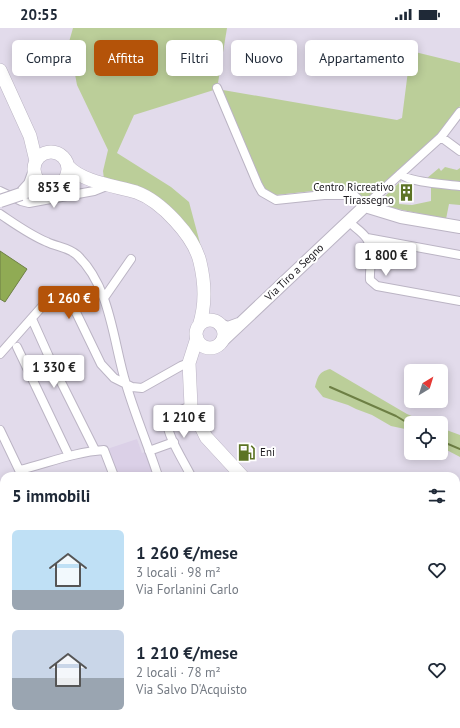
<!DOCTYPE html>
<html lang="it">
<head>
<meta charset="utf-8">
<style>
	:root { --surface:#fff; --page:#f2f2f3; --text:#1f2937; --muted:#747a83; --accent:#b45309 }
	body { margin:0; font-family:"PT Sans",sans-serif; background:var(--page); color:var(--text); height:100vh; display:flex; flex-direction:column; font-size:15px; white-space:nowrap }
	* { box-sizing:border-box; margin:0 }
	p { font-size:13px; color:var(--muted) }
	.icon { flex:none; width:22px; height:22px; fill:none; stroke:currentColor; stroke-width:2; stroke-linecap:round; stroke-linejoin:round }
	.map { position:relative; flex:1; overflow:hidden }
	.details { position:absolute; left:0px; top:444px; width:460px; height:256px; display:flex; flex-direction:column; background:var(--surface); border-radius:12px 12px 0 0; box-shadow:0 2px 10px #0003 }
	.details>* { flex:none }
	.top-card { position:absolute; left:12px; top:12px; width:436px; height:36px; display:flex; gap:8px }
	.needle { width:26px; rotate:38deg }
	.controls { position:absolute; left:404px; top:336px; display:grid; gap:8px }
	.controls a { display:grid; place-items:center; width:44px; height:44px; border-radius:6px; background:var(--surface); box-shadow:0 2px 10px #0003; font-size:20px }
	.price { position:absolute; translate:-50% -34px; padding:0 9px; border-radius:4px; background:#fff; color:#222; font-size:13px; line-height:26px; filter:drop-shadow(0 1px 2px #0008) }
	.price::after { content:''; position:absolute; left:50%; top:24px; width:12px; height:9px; margin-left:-6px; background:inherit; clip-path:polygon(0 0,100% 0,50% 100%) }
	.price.on { background:var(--accent); color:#fff }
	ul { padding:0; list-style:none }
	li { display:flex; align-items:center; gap:12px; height:100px; padding:0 12px }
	li span { display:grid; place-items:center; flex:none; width:112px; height:80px; border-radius:6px; color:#555 }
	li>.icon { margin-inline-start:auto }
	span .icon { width:48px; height:48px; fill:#fffc; stroke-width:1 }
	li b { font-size:17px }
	h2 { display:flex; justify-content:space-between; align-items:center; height:48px; padding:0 12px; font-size:17px }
	.chip { padding:0 14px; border-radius:6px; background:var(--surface); box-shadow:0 2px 10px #0003; font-size:14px; line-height:36px }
	.chip.on { background:var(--accent); color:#fff }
	.status { display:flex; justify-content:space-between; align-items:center; height:28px; padding:0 20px; background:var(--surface); direction:ltr }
	.status svg { height:11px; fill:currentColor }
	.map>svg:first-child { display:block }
</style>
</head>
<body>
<div class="status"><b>20:55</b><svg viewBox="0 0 49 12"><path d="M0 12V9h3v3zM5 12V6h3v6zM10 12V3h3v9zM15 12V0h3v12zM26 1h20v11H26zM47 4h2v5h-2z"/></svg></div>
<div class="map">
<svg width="460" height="700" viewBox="0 0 460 700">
	<rect width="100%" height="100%" fill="#e2dbeb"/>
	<path fill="#dbd0e7" d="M137,411L142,425L147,424L155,448H116L107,421Z"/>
	<path fill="#bbce99" d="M73,0H227L217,61L397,92L402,90L409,35L415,24L460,35V78L456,85L438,107L371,168L361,169L358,164L351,162H322L276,167L262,164L217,61L134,87L117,125L171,159L189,174L201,219L187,199L104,151L103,143L108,122L77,57L69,14Z
		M445,139L457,142L460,140V157L426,151L439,140L441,143Z
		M401,153L399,176L412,177L431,173V157L460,161V177L449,176L446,191L388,179L383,173L384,169Z
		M330,341L407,386L428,395H411V404L405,401L391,398L372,387L356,381L348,377L323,369L315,359C318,348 319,344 330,341Z
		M441,400L460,407V429L441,419Z
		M460,651V669H457L456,654Z"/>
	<path fill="#90ab54" stroke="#6d7f44" d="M0,223L27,241L5,274L0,271Z"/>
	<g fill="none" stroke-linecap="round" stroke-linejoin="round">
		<path stroke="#6d7f44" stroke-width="2" d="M330,359L396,388L411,397
			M441,413L460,421"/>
		<defs>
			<path id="street" d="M217,60L258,157L262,164L276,172L324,167H354L365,178L441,109L460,84
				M441,109L460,123
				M400,146C411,155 446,156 460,158
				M0,163L21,173L29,175L94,163L109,157
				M0,186C15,196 30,207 47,214C57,219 68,219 77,227C111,259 113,314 126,356C135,387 148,417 158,448
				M348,193C354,199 363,204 367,211C375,223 369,238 370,252L377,258L460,273
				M367,210L460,227
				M104,270L131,231
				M32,291L54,340L95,422
				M17,319L69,428
				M0,326L46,274C55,267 64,269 72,276L101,336L114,350L132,359L142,360L181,338L189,335
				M191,378L169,387L166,390C168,410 182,430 191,448
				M0,402L22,448
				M149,423L174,414
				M20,442C48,435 75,424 104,422L114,448
				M0,568L4,584
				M31,696L32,700
				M83,696L84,700
				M235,699L241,696"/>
			<path id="secondary" d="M21,166L37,160L48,158
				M21,166L30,156L34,145
				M220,297L228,300L239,296
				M221,314L365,178L401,189L460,199"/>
			<path id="primary" d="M0,42L30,108L36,133
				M34 141a17 17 0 1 1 34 0a17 17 0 1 1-34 0Z
				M68,138C82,154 116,158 136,164C161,173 194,208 200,234C205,255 206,277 199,298
				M196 306a14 14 0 1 1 28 0a14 14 0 1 1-28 0Z
				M197,310L189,335L191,378L206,409L242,448
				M355,696L356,700"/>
		</defs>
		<use href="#street" stroke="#bbb4c4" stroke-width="10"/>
		<use href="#secondary" stroke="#bbb4c4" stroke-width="14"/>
		<use href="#primary" stroke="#bbb4c4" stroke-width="14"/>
		<use href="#street" stroke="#fff" stroke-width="8"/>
		<use href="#secondary" stroke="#fff" stroke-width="12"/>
		<use href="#primary" stroke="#fff" stroke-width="13"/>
		<defs>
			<path id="secondary-bridge" d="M0,173L21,166"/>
		</defs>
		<use href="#secondary-bridge" stroke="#bbb4c4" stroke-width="14" stroke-linecap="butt"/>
		<use href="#secondary-bridge" stroke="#fff" stroke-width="12"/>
	</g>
	<defs>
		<symbol id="building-bare" viewBox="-9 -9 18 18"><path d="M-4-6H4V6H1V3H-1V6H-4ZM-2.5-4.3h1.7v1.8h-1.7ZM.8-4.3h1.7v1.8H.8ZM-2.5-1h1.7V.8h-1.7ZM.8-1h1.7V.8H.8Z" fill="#5c7324" stroke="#fff" stroke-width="2.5" paint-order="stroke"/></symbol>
		<symbol id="fuel-bare" viewBox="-9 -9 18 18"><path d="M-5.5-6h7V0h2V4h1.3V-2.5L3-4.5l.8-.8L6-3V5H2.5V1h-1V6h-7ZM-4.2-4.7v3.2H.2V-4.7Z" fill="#5c7324" stroke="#fff" stroke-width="2.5" paint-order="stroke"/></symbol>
	</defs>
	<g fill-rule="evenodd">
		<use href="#building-bare" x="394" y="152" width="25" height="25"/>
		<use href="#fuel-bare" x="234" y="412" width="25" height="25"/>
	</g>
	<g text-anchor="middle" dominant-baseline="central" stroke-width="4" stroke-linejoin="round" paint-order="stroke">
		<g font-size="11" fill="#1b191e" stroke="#fff" text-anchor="end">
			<text x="394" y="159">Centro Ricreativo<tspan x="394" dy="13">Tirassegno</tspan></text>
			<text x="260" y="424" text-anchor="start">Eni</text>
		</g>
		<g font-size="11" fill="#1b191e" stroke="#fff">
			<text transform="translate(294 244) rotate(-44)">Via Tiro a Segno</text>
		</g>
	</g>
</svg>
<div class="controls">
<a><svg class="needle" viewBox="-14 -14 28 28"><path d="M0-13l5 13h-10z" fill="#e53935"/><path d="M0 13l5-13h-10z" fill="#747a83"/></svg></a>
<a><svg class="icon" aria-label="locate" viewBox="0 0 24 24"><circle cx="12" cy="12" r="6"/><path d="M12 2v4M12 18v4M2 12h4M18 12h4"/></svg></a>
</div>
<b class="price" style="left:54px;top:181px">853 €</b>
<b class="price" style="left:386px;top:249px">1 800 €</b>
<b class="price on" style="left:69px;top:292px">1 260 €</b>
<b class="price" style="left:54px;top:361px">1 330 €</b>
<b class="price" style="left:184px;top:411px">1 210 €</b>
<div class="top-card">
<a class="chip">Compra</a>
<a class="chip on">Affitta</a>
<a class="chip">Filtri</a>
<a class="chip">Nuovo</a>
<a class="chip">Appartamento</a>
</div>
<section class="details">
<h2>5 immobili<svg class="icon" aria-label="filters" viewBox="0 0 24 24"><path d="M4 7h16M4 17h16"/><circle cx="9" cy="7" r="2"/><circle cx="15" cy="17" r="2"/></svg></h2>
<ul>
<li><span style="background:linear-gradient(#bfe0f5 75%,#9aa5b1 0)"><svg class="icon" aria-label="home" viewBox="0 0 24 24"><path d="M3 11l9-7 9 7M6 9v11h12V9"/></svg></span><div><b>1 260 €/mese</b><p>3 locali · 98 m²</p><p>Via Forlanini Carlo</p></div><svg class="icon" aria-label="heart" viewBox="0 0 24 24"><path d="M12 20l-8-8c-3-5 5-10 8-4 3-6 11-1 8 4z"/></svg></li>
<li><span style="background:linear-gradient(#c9d6e8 60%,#9aa5b1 0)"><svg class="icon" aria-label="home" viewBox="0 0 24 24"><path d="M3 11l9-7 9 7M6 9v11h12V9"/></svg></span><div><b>1 210 €/mese</b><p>2 locali · 78 m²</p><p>Via Salvo D'Acquisto</p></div><svg class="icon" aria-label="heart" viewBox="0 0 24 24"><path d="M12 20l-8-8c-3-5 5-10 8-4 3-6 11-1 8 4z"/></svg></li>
</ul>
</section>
</div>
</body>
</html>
